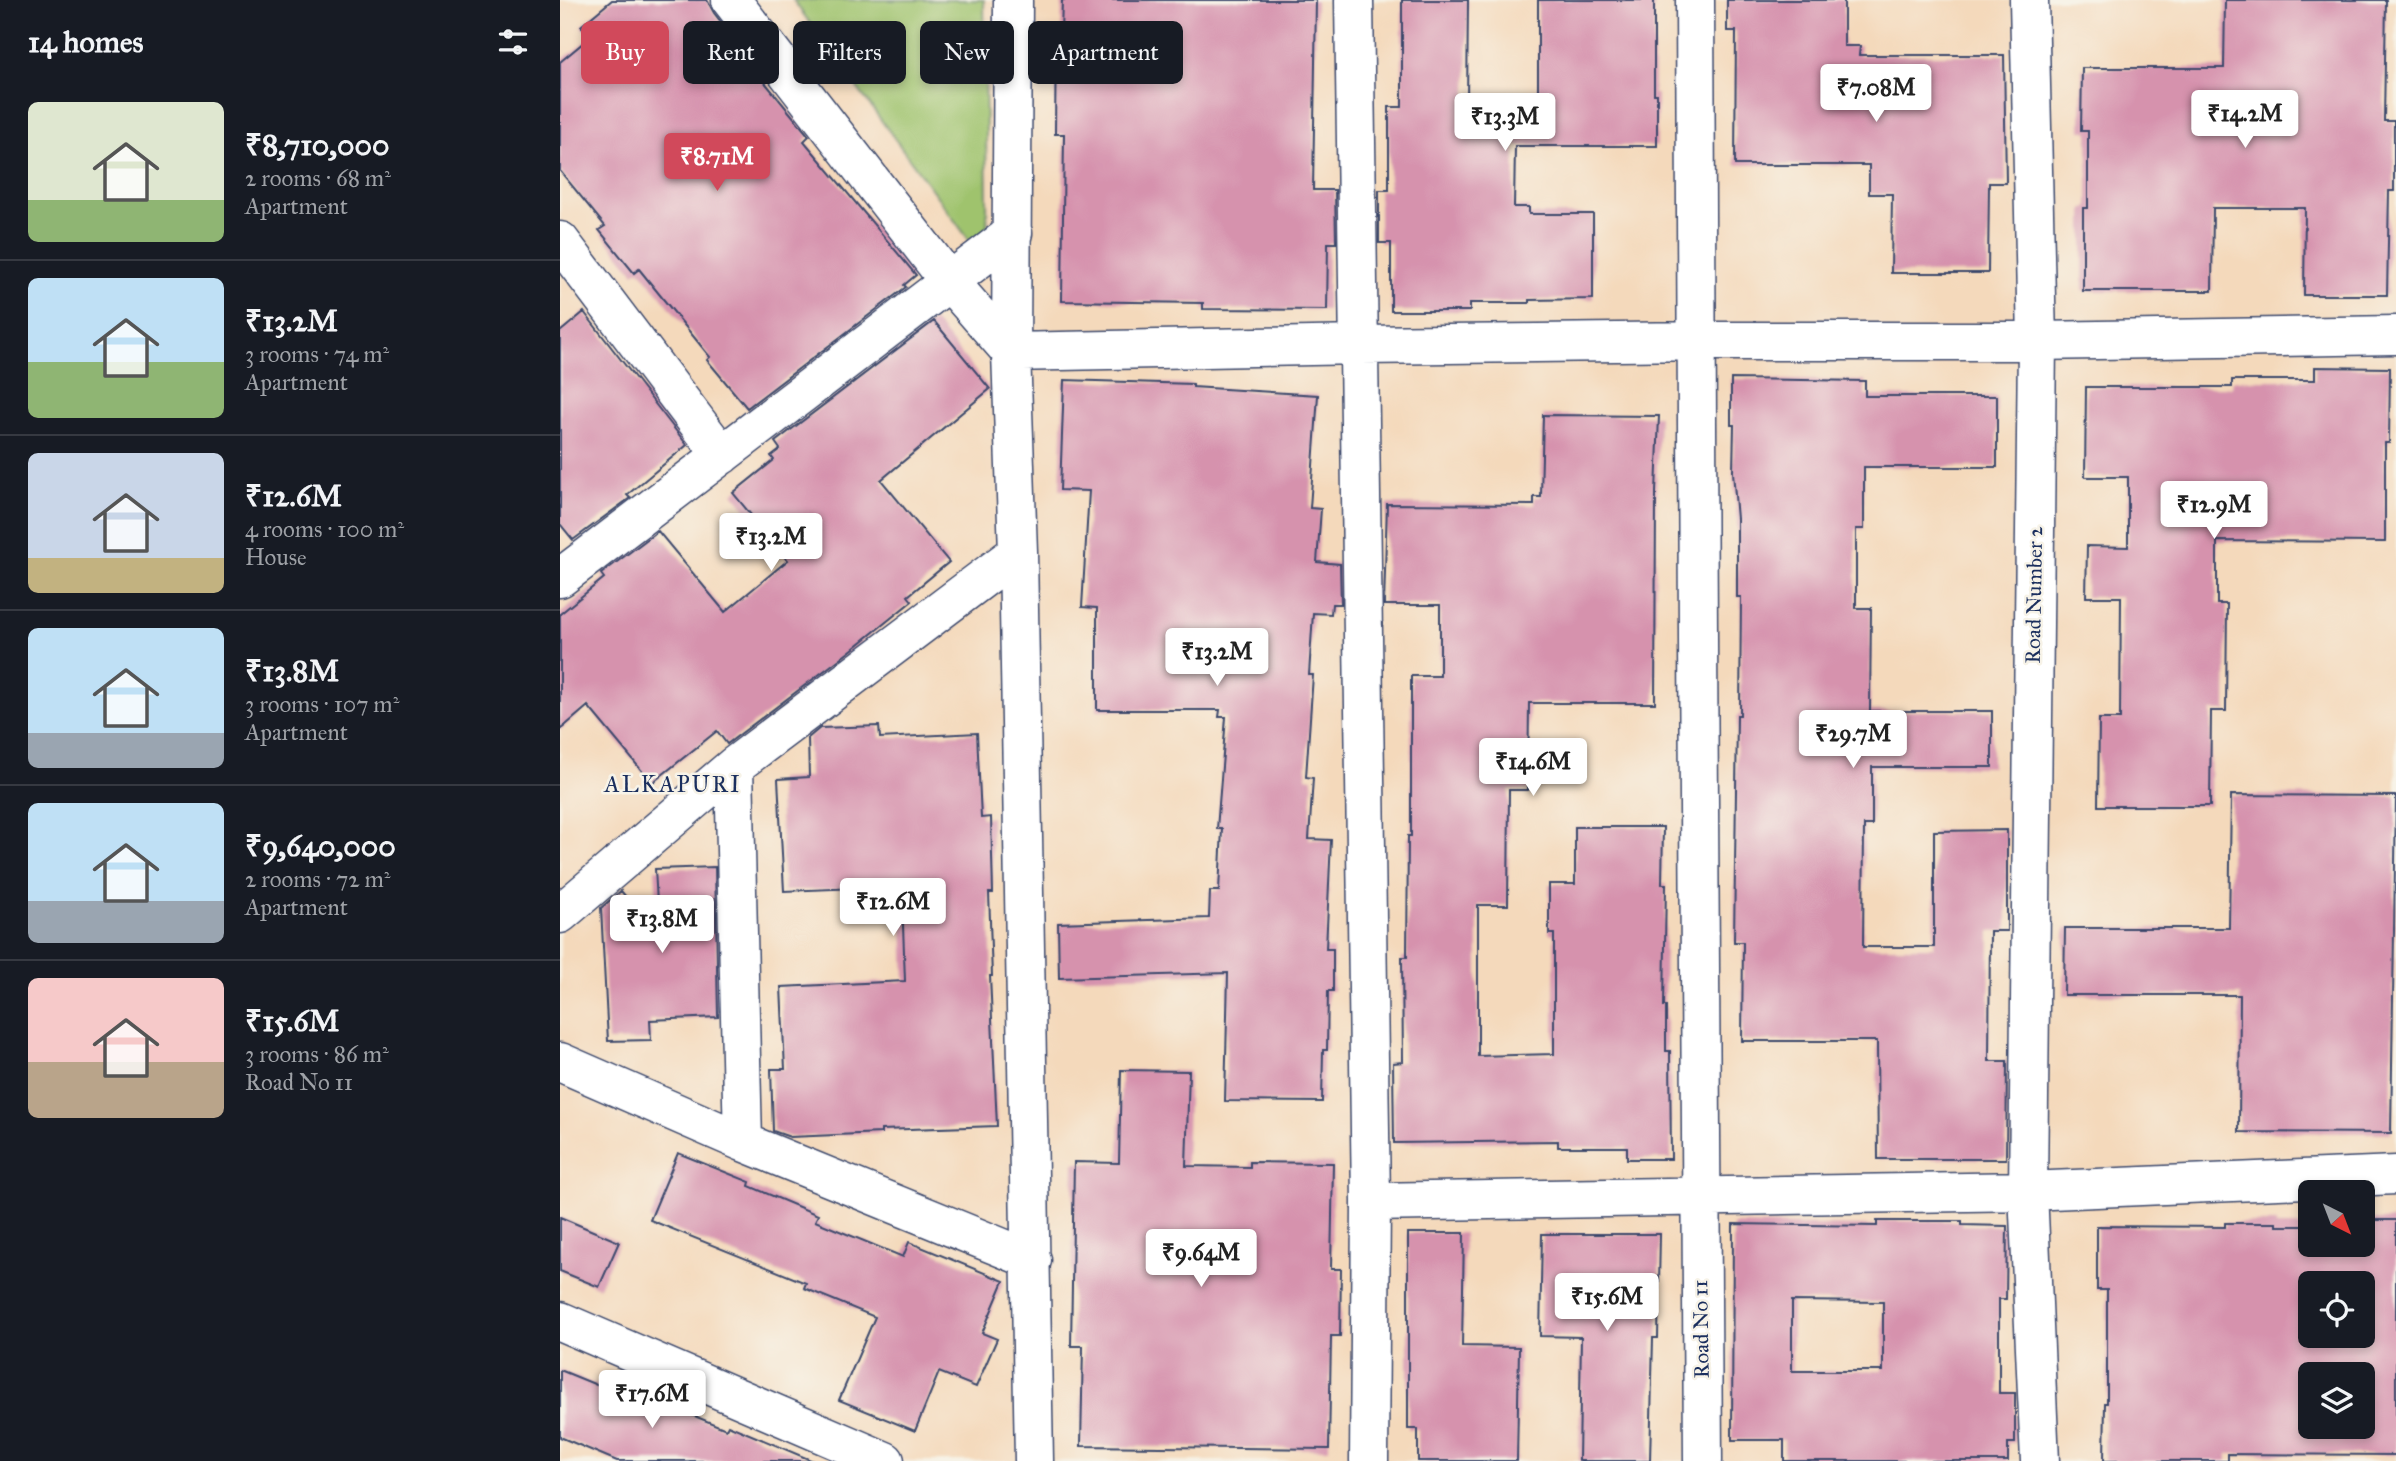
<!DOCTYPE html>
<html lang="en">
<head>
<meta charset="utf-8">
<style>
	:root { --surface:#171b24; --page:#20242c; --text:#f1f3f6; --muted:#9ea1a6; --line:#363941; --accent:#d1495b }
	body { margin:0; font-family:"IM FELL Great Primer",serif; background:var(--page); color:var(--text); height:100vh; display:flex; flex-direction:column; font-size:26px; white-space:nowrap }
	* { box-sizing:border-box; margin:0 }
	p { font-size:23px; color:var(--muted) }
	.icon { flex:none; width:38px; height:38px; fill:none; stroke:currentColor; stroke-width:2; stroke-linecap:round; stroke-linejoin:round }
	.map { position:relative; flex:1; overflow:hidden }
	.details { display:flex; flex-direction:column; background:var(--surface); width:560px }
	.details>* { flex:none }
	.banner { position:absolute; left:21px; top:21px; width:665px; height:63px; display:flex; gap:14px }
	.needle { width:46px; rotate:138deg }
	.tools { position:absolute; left:1738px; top:1180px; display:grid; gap:14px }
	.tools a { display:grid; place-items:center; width:77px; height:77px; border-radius:10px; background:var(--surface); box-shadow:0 4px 10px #0003; font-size:35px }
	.price { position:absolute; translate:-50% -60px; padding:0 16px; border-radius:7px; background:#fff; color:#222; font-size:23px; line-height:46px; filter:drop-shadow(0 2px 4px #0008) }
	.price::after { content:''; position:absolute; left:50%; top:42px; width:21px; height:16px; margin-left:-10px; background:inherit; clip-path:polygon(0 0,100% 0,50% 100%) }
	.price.selected { background:var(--accent); color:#fff }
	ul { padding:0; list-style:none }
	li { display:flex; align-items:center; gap:21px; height:175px; padding:0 28px }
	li+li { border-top:2px solid var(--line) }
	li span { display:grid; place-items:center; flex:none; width:196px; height:140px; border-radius:10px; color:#555 }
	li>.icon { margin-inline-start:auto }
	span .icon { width:84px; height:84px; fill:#fffc; stroke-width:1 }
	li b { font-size:30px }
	h2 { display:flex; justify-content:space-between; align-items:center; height:84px; padding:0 28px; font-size:30px }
	.chip { padding:0 24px; border-radius:10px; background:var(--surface); box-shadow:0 4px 10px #0003; font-size:24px; line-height:63px }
	.chip.selected { background:var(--accent); color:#fff }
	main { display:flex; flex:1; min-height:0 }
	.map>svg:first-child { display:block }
</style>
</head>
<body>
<main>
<section class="details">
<h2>14 homes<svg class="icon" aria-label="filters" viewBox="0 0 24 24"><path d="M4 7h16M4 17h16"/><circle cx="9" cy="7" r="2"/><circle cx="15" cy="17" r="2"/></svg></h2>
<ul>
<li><span style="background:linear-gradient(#dfe7d0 70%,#8fb573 0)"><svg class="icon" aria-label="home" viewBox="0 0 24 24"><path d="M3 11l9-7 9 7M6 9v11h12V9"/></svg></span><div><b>₹8,710,000</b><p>2 rooms · 68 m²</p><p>Apartment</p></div></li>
<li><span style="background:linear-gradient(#bfe0f5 60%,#8fb573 0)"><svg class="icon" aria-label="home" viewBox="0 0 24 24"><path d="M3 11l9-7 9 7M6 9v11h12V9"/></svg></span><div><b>₹13.2M</b><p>3 rooms · 74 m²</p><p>Apartment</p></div></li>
<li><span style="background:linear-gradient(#c9d6e8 75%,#c2b280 0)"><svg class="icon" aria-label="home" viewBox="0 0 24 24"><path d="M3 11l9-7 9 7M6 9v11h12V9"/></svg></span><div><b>₹12.6M</b><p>4 rooms · 100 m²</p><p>House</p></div></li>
<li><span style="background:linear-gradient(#bfe0f5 75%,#9aa5b1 0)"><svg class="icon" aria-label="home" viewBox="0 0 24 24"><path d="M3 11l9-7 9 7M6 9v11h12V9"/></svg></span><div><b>₹13.8M</b><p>3 rooms · 107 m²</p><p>Apartment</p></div></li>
<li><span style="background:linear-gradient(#bfe0f5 70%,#9aa5b1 0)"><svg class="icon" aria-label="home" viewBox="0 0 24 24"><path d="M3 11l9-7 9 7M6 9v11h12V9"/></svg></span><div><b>₹9,640,000</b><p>2 rooms · 72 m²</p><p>Apartment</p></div></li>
<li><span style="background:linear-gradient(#f6c9c9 60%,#b9a48a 0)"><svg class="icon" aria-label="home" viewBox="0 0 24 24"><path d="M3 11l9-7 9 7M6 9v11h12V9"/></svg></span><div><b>₹15.6M</b><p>3 rooms · 86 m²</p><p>Road No 11</p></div></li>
</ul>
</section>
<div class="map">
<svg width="1836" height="1461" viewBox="0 0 1836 1461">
	<rect width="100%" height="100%" fill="#f7f3e8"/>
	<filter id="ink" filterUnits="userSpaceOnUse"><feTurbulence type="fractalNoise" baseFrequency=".0143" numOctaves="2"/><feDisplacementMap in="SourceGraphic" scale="14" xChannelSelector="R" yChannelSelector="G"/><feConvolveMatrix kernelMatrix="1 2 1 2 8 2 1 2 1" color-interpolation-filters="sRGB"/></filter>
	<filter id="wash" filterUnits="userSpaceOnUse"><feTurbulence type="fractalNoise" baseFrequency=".00686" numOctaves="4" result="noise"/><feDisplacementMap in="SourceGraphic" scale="28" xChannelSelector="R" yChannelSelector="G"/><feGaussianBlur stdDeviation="1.57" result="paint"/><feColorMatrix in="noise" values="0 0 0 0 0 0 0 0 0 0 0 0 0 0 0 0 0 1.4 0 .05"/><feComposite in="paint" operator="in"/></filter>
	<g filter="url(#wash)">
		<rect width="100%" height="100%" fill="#f4d9bb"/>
		<path fill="#9fc36d" stroke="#5d7966" stroke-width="2" d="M233,0H424L428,266Z"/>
		<g id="blocks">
			<path fill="#d692ad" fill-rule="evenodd" d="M52,0H147L154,13L178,44L175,46L249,136L244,141L356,275L344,285L346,287L187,408L147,360L150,357L79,269L74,273L39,230L45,226L0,171V62L30,37L21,26Z
				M502,0H756L753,190H775L776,243H768L767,310L643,309V303L502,301L504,134H495L496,34H501Z
				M842,0H908L907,106H978V0H1094V94H1097V146H955L954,207H969V214H1033V299L969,300V303H910V311H831V243H819V190H829V107H842Z
				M1167,0H1284V46H1300L1299,55H1444L1446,183H1429L1428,273H1331L1332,194H1309V165H1175L1176,31H1167Z
				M1665,0H1826L1824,121H1834V191H1829L1827,295H1744L1745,208H1653L1652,291H1523V208H1528V131H1521L1522,68H1664Z
				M24,312L127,445L67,495L70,498L13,540L0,524V332Z
				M374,321L430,389L321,480L389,562L348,596L352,601L289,652L167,744L157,731L92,783L28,706L0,730V614L44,578L41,574L98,531L165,612L228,560L173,493L214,460L211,456L220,449L215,442Z
				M1755,367L1830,368L1829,443H1825V542L1657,541V604H1667L1666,711H1651L1650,806H1538L1539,719H1560L1561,597H1526L1527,546L1568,547V477H1525L1526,387H1672V380H1755Z
				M1171,379L1305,381V396H1437V467H1304V529H1296V608H1311L1310,711H1432V767H1312V825H1304L1303,947H1374V831L1447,830V931H1430L1429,1061H1447L1446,1159H1318L1317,1041H1182L1183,942H1174L1177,715H1180L1181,597H1177V519L1173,472L1174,425H1171Z
				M504,380L633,384V387L758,395L750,508L761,509L757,562L780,564L781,604H772L771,614L753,613L749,675H753L746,777L753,778L749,839L771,840L766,949H773V991H768L767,1050H763L762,1102L665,1101L668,973L499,978L498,923L649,918L650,891H659L662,829H657L666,717H659L660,710H537V608L522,607L529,491L500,490Z
				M983,415L1099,416L1096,492L1095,703H969L968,790H949L948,905H918V1056L994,1054V934H989V884H1015V827H1103L1102,884H1106L1104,1006H1106V1051H1110L1111,1159H1067V1147H998V1141L834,1143L833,1063L843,1062L842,957H847L848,836H851V676H880V605H824L827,504L974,505V497H981Z
				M319,726L320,738L417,733L421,818L431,817L433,893H429L432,976H430L437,1126L321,1130V1133L230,1137L213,1131L211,1069H225L221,987L345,981L342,897L323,898V887L224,891L218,779L249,777L248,738L260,728Z
				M1671,795L1836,796L1831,1133L1679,1132L1680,995H1504L1505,928H1669Z
				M155,867L158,1017L90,1020L91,1040L48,1041L41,908L61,891L99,936L95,869Z
				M561,1070L629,1071L626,1166L690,1167V1162L773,1163L771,1269H781L780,1336H771L769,1449L521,1446L523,1346H511L514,1162L559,1163Z
				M118,1153L190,1182L189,1186L258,1215L255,1221L343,1257L349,1242L444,1281L422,1333L437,1339L416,1387L379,1372L355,1431L279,1400L315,1317L244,1288L246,1283L90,1220Z
				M0,1217L59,1242L39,1287L0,1271Z
				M1802,1220H1836V1455L1668,1454V1461H1544L1545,1403H1547V1290H1537V1226L1665,1227V1223H1716V1226H1750V1244H1802ZM1750,1283H1802V1335H1750ZM1750,1374H1802V1426H1750Z
				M1317,1221H1402V1225L1447,1226L1446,1299H1439V1393H1455V1443H1448V1461H1224V1440H1172L1173,1224L1317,1226ZM1232,1301L1323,1302V1371H1232Z
				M848,1233H904L902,1346L959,1347L957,1461H858V1429H848Z
				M982,1234H1100L1098,1338H1093L1090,1461H1019L1021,1337L980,1336Z
				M0,1370L95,1409L98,1401L166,1429L168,1425L253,1461H57L0,1437Z"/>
		</g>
	</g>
	<g filter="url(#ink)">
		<use href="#blocks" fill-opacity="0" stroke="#3c486c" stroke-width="2"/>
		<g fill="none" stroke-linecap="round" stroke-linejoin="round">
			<defs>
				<path id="minor" d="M171,0L389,281L451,352L801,345L1138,341H1477L1836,335
					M453,0L451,352L458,552L474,1461
					M794,0L811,1202L809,1461
					M1135,0C1140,487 1136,974 1143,1461
					M1469,0L1477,341L1468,1191L1480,1461
					M0,241L162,455
					M0,578L453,233
					M174,766L183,1142
					M0,914L174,766L458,552
					M0,1062L183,1142L472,1260
					M811,1202L1468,1191L1836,1175
					M0,1321L325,1461"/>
			</defs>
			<use href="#minor" stroke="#3c486c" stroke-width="41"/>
			<use href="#minor" stroke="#fff" stroke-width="38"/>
		</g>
	</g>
	<g text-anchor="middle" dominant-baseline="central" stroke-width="5" stroke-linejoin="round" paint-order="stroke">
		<g font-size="21" fill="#1b2f5e" stroke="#f7f3e8">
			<text transform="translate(1474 595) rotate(-89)">Road Number 2</text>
			<text transform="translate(1141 1329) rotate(-91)">Road No 11</text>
		</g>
		<g font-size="23" letter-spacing="2" fill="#1b2f5e" stroke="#f7f3e8">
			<text x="113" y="784">ALKAPURI</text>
		</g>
	</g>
</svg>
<div class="tools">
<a><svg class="needle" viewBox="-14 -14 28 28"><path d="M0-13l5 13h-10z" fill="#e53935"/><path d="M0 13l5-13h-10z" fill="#9ea1a6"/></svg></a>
<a><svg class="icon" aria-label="locate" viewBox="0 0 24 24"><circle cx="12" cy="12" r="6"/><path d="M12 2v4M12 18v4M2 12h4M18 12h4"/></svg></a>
<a><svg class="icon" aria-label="layers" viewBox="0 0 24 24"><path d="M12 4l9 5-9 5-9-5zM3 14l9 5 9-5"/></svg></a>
</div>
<b class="price" style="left:1316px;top:124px">₹7.08M</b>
<b class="price" style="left:1685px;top:150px">₹14.2M</b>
<b class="price" style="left:945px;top:153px">₹13.3M</b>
<b class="price selected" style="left:157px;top:193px">₹8.71M</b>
<b class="price" style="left:1654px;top:541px">₹12.9M</b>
<b class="price" style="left:211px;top:573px">₹13.2M</b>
<b class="price" style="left:657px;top:688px">₹13.2M</b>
<b class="price" style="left:1293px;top:770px">₹29.7M</b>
<b class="price" style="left:973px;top:798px">₹14.6M</b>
<b class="price" style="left:333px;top:938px">₹12.6M</b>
<b class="price" style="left:102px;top:955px">₹13.8M</b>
<b class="price" style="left:641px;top:1289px">₹9.64M</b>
<b class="price" style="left:1047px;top:1333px">₹15.6M</b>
<b class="price" style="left:92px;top:1430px">₹17.6M</b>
<div class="banner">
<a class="chip selected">Buy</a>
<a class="chip">Rent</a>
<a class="chip">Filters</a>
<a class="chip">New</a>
<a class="chip">Apartment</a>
</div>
</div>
</main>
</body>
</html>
